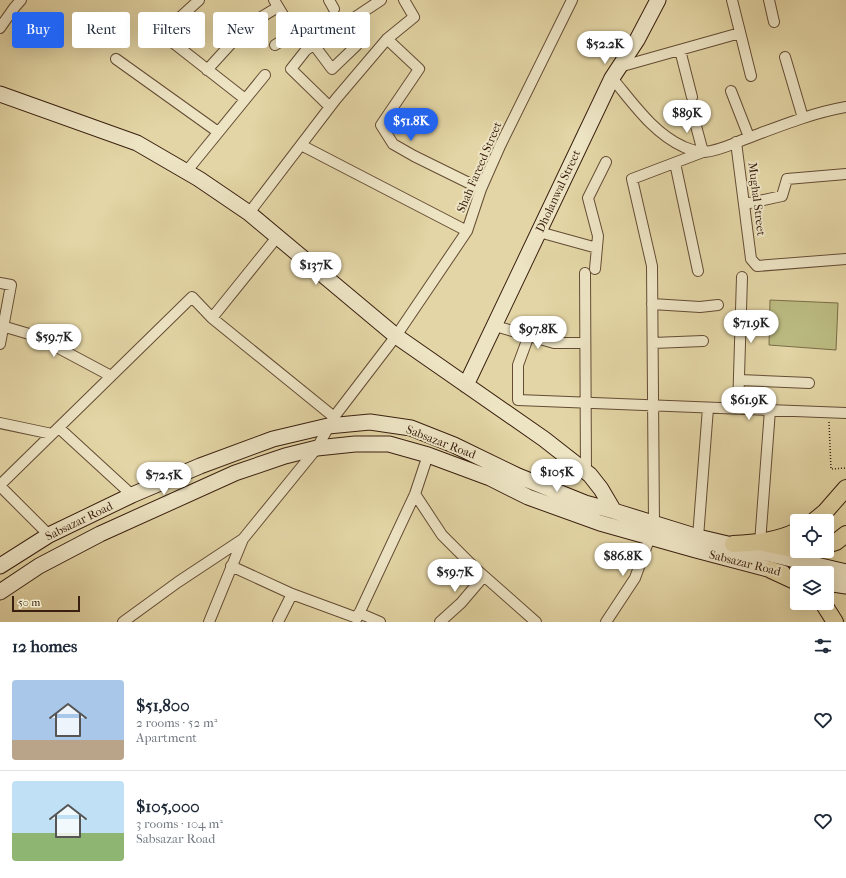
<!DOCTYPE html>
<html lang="en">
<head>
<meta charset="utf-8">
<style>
	:root { --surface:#fff; --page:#f6f6f7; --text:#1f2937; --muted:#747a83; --line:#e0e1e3; --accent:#2563eb }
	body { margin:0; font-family:"IM FELL French Canon",serif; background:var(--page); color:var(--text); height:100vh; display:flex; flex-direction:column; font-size:15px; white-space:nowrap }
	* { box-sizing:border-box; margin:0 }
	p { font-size:13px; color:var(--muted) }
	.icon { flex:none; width:22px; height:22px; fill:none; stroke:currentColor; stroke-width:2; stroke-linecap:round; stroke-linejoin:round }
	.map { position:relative; height:622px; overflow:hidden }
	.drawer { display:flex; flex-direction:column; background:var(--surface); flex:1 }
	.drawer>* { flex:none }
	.hud { position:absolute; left:12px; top:12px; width:400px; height:36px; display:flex; gap:8px }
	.tools { position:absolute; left:790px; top:514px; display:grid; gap:8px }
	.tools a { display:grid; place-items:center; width:44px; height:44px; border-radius:4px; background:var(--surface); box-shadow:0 4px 16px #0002; font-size:20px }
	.scale { position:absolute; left:12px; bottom:10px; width:68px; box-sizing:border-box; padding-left:4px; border:2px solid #391f0f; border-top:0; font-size:11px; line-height:14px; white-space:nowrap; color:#391f0f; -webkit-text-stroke:3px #ede4c4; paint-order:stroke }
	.price { position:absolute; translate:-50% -34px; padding:0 9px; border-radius:14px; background:#fff; color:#222; font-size:13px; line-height:26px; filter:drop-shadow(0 1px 2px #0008) }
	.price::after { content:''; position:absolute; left:50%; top:24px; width:12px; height:9px; margin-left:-6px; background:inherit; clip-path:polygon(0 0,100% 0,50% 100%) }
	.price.active { background:var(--accent); color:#fff }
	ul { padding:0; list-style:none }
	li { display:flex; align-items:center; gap:12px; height:100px; padding:0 12px }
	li+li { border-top:1px solid var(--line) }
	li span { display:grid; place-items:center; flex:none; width:112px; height:80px; border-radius:4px; color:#555 }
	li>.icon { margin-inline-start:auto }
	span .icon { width:48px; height:48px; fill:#fffc; stroke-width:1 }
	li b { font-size:17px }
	h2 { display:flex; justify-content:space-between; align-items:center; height:48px; padding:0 12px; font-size:17px }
	.pill { padding:0 14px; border-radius:4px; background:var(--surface); box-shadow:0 4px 16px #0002; font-size:14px; line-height:36px }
	.pill.active { background:var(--accent); color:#fff }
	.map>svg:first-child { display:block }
</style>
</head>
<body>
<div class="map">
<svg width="846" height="622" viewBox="0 0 846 622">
	<rect width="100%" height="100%" fill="#e3d5a5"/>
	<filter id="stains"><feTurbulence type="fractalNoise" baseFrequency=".005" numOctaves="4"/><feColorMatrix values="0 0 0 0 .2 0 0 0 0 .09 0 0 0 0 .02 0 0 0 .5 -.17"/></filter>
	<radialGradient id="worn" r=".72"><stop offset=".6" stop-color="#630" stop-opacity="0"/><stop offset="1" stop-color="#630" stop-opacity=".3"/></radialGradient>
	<path fill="#bbbb81" stroke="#7a6d48" d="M770,300L838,303L836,350L769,345Z"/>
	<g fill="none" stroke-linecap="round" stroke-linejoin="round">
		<defs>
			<path id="street" d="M199,0L162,34L245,99
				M274,0L294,33L275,45
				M329,0L334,9
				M732,0L751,76
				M769,0L774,22
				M0,28L14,8L21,0
				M387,39L419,69L381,125L393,144L414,156L481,189
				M314,45L332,69L357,45
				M680,50L692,97
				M785,57L803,118
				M116,59L218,132
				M619,67L740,33
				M207,70L248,25L278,7
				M612,78C633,103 653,133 684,147C689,149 699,152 704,152C719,151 734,143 748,138C780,126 812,113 846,107
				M731,91L749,137
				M330,107L291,69L306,50L381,0
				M736,142L751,259L757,266L846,259
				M301,145L467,231
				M675,163L698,271
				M186,172L265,75
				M745,204L782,196L787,179L846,174
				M249,213L336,99L387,39L414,17L404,0
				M539,232L597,248
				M278,236L212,318L334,417
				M595,269L598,236L588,198L606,162
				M585,273L586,472
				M0,283L11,285L0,344
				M652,304L700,307L718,305
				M2,326L36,336L111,376
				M495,326L554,343H585
				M529,335L518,365V400L846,413
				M653,343L703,341
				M739,380L809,383
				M738,409L742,277
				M0,423L52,434
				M59,428L132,495
				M0,485L192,297L212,318
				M0,486L49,535
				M415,494L442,535L476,569L536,622
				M654,523L652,266L632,179L703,152L692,111
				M698,537L708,408
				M760,543L770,410
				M231,566L292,594L357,618L415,494L428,455
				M359,613L380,622
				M123,622L178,582L243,539
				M209,622L243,539L317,448L334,417L396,336L467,231L481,189L500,146L572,0
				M278,622L292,594
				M440,622L461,603L484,576
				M606,622L635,578L650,537"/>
			<path id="secondary" d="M0,94L137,143L199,179L249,213L396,336L544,439L590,475L601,489L614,511
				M466,385L612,78L637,40L658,0
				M0,566L49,535L132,495L200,466L273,439L328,426L370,422L411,428L454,445L518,476L585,503L614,511L698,537L846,572
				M827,583L846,586
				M0,592L39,566L100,534L235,473L285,456L317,448L355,444H389L428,455L490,478L528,497L600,523L696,550L783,573"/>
			<path id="primary" d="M814,521L825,512L846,488
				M763,543L797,550
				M733,544C755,543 777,541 797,531
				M827,545L836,542L846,534
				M771,570L797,582
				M823,603L835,622"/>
		</defs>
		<use href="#street" stroke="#644c34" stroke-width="12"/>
		<use href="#secondary" stroke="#391f0f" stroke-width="17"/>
		<use href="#primary" stroke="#391f0f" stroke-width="18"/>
		<path stroke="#391f0f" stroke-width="1.5" stroke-dasharray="1 2" stroke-linecap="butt" d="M829,422L831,469L846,468"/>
		<use href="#street" stroke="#ede4c4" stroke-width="10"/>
		<use href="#secondary" stroke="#ede4c4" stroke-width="15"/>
		<use href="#primary" stroke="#e3d5a5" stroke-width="16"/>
	</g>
	<g text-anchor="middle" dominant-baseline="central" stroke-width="4" stroke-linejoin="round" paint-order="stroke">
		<g font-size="12" fill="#391f0f" stroke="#ede4c4">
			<text transform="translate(479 167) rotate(-67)">Shah Fareed Street</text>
			<text transform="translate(558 191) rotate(-65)">Dholanwal Street</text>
			<text transform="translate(757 199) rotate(83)">Mughal Street</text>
			<text transform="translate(441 442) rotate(21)">Sabsazar Road</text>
			<text transform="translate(79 521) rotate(-26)">Sabsazar Road</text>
			<text transform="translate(745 563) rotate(14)">Sabsazar Road</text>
		</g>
	</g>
	<rect width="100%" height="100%" filter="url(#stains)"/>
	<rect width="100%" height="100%" fill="url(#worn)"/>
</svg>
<div class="tools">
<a><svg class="icon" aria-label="locate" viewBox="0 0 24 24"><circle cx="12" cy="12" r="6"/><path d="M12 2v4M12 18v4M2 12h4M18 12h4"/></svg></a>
<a><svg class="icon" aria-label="layers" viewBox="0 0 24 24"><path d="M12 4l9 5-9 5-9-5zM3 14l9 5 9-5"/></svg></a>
</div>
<div class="scale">50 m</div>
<b class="price" style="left:605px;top:65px">$52.2K</b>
<b class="price" style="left:687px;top:134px">$89K</b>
<b class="price active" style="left:411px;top:142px">$51.8K</b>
<b class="price" style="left:316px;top:286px">$137K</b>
<b class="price" style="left:751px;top:344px">$71.9K</b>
<b class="price" style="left:538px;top:350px">$97.8K</b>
<b class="price" style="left:54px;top:358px">$59.7K</b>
<b class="price" style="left:749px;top:421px">$61.9K</b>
<b class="price" style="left:557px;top:493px">$105K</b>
<b class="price" style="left:164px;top:496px">$72.5K</b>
<b class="price" style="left:623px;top:577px">$86.8K</b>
<b class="price" style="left:455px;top:593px">$59.7K</b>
<div class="hud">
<a class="pill active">Buy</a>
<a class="pill">Rent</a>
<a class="pill">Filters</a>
<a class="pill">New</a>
<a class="pill">Apartment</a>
</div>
</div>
<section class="drawer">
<h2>12 homes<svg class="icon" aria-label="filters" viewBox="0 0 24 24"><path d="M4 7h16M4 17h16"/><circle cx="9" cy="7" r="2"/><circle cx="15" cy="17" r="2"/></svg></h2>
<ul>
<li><span style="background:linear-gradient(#a9c7e8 75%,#b9a48a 0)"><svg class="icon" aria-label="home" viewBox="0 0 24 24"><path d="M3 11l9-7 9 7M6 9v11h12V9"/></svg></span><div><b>$51,800</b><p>2 rooms · 52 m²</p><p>Apartment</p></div><svg class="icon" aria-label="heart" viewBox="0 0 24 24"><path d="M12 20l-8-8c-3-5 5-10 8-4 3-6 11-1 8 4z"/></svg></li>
<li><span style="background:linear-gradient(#bfe0f5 65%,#8fb573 0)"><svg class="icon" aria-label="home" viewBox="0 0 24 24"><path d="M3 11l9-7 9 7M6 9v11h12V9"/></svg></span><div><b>$105,000</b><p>3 rooms · 104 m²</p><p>Sabsazar Road</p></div><svg class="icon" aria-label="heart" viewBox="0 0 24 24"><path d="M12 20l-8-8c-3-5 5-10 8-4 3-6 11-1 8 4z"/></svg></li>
</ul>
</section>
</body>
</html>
